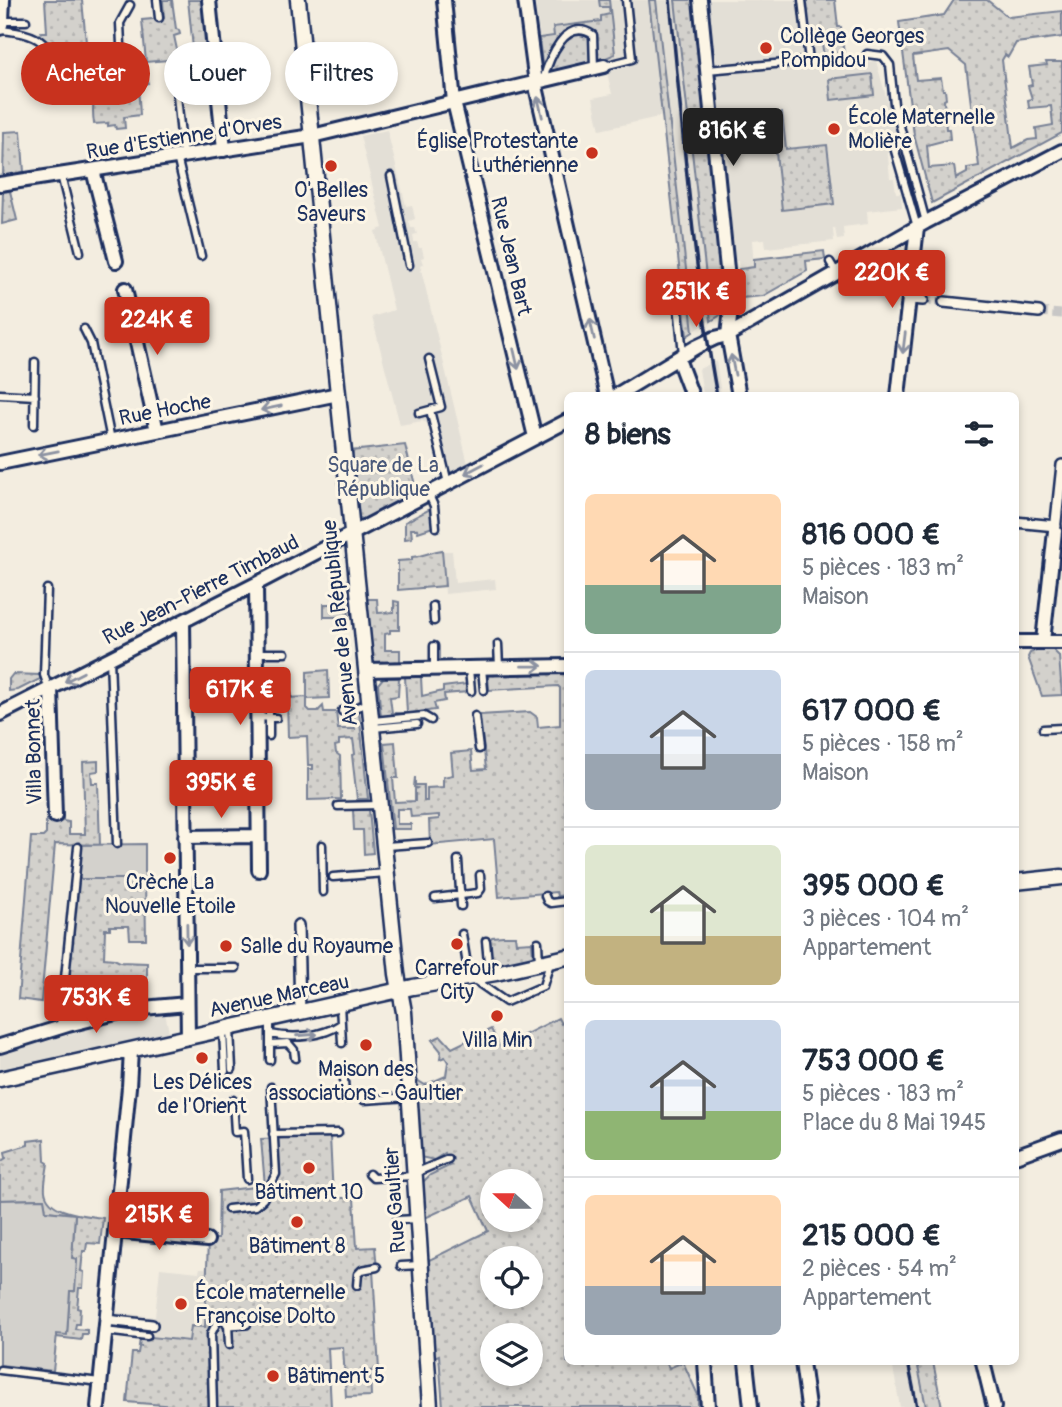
<!DOCTYPE html>
<html lang="fr">
<head>
<meta charset="utf-8">
<style>
	:root { --surface:#fff; --page:#f6f6f7; --text:#1f2937; --muted:#747a83; --line:#e0e1e3; --accent:#c8321e }
	body { margin:0; font-family:Pangolin,sans-serif; background:var(--page); color:var(--text); height:100vh; display:flex; flex-direction:column; font-size:26px; white-space:nowrap }
	* { box-sizing:border-box; margin:0 }
	p { font-size:23px; color:var(--muted) }
	.icon { flex:none; width:38px; height:38px; fill:none; stroke:currentColor; stroke-width:2; stroke-linecap:round; stroke-linejoin:round }
	.map { position:relative; flex:1; overflow:hidden }
	.sheet { position:absolute; left:564px; top:392px; width:455px; height:973px; display:flex; flex-direction:column; background:var(--surface); border-radius:10px; box-shadow:0 4px 10px #0003 }
	.sheet>* { flex:none }
	.guide { position:absolute; left:21px; top:42px; width:438px; height:63px; display:flex; gap:14px }
	.needle { width:46px; rotate:291deg }
	.buttons { position:absolute; left:480px; top:1169px; display:grid; gap:14px }
	.buttons a { display:grid; place-items:center; width:63px; height:63px; border-radius:50%; background:var(--surface); box-shadow:0 4px 10px #0003; font-size:35px }
	.price { position:absolute; translate:-50% -60px; padding:0 16px; border-radius:7px; background:var(--accent); color:#fff; font-size:23px; line-height:46px; filter:drop-shadow(0 2px 4px #0008) }
	.price::after { content:''; position:absolute; left:50%; top:42px; width:21px; height:16px; margin-left:-10px; background:inherit; clip-path:polygon(0 0,100% 0,50% 100%) }
	.price.selected { background:#222; color:#fff }
	ul { padding:0; list-style:none }
	li { display:flex; align-items:center; gap:21px; height:175px; padding:0 21px }
	li+li { border-top:2px solid var(--line) }
	li span { display:grid; place-items:center; flex:none; width:196px; height:140px; border-radius:10px; color:#555 }
	li>.icon { margin-inline-start:auto }
	span .icon { width:84px; height:84px; fill:#fffc; stroke-width:1 }
	li b { font-size:30px }
	h2 { display:flex; justify-content:space-between; align-items:center; height:84px; padding:0 21px; font-size:30px }
	.chip { padding:0 24px; border-radius:32px; background:var(--surface); box-shadow:0 4px 10px #0003; font-size:24px; line-height:63px }
	.chip.selected { background:var(--accent); color:#fff }
	.map>svg:first-child { display:block }
</style>
</head>
<body>
<div class="map">
<svg width="1062" height="1407" viewBox="0 0 1062 1407">
	<defs>
		<pattern id="green-dots" width="8" height="8" patternUnits="userSpaceOnUse" patternTransform="scale(1.75)"><rect width="8" height="8" fill="#d3d1cc"/><path d="M2 2h.1M6 6h.1" fill="none" stroke="#b5b4b2" stroke-width="1.8" stroke-linecap="round"/></pattern>
	</defs>
	<rect width="100%" height="100%" fill="#f3ede0"/>
	<filter id="ink" filterUnits="userSpaceOnUse"><feTurbulence type="fractalNoise" baseFrequency=".0143" numOctaves="2"/><feDisplacementMap in="SourceGraphic" scale="14" xChannelSelector="R" yChannelSelector="G"/><feConvolveMatrix kernelMatrix="1 2 1 2 8 2 1 2 1" color-interpolation-filters="sRGB"/></filter>
	<g filter="url(#ink)">
		<path fill="#e3dfd6" d="M535,0H649L663,116L600,130L593,98L612,94L604,60L543,73Z
			M656,0H675L711,320L693,332Z
			M705,0H805L810,31H820L828,67L876,61L899,143L887,145L890,178H894L896,193H901L902,207L867,211L868,224L843,227L844,239L837,240L835,228L833,229L834,241L766,248L765,239L752,240L754,267L739,269L738,261H734L730,225H728Z
			M387,130L406,206L412,205L415,219L409,221L411,228H415L417,234L413,235L414,242H417L419,248H422L424,257L421,258L423,264L420,265L468,464L444,478L427,423L422,421L400,425L372,317L394,310L375,231L383,228L360,136Z
			M716,361L721,395L703,394L699,369Z
			M442,551H452L455,583L495,579L496,589L445,594Z
			M165,1013L169,1032L0,1069V1054L134,1017Z
			M160,1268L199,1272L200,1268H207L206,1327L191,1326L189,1341L151,1337V1331L114,1327L115,1312L155,1317Z
			M892,1362H917L926,1407H900Z"/>
		<path fill="url(#green-dots)" stroke="#778095" stroke-width="2" fill-rule="evenodd" d="M45,0H82L87,53L54,54L49,42L39,36L41,32H47Z
			M163,0H172L176,29L179,30L180,34L174,36L179,59L146,62L142,20L164,18Z
			M188,0H203L211,76L186,78C203,75 217,68 203,50L198,57L194,58Z
			M599,0H609L615,54L604,59L543,73L539,38L554,36L553,27L601,21V16L610,14L609,7H600Z
			M649,0H656L693,332L687,336Z
			M675,0H695L726,306L719,316L711,321Z
			M805,0H835L838,27H841L845,65L828,67L825,64L820,31L810,32Z
			M954,0H987L1008,17L1062,11V37L1016,43L1008,57L1005,55L1002,60L1013,148L1028,140L1037,139L1036,128L1053,125L1051,106L1029,108L1028,100L1032,99L1028,86L1032,85L1029,67L1047,65L1046,62H1062V133L932,203L914,135L899,22L944,15ZM949,51L966,65L979,166L967,168V173L956,179L954,166L929,168L927,145L950,139L949,129H946L944,100L946,99L945,90H943L941,78L916,80L913,56Z
			M135,68V80L147,79L148,83L138,84L140,115L124,117L125,128L116,129L115,125L108,126V123L94,124C91,100 93,91 114,77C121,73 126,69 135,68Z
			M872,74L874,95L831,100L829,79Z
			M782,113L786,149L827,145L834,204L782,210L772,114Z
			M21,131L24,172L3,176L4,132Z
			M10,191L17,220L2,224L3,192Z
			M824,251L825,259L806,261L807,271L763,296L742,298L739,269L754,267V259Z
			M405,445L417,493L365,520L357,517L351,451Z
			M432,508L433,527L418,532L417,529H411L412,538L405,539V522Z
			M442,550L445,586L398,590V561L412,560V557C425,556 429,552 442,550Z
			M367,599H377L378,613L394,612V601L399,602V630H390V633L385,634V650H400V664H376L370,659Z
			M324,604H348L349,617H324Z
			M1040,648L1052,649L1059,656L1062,695L1042,696L1028,657L1030,653Z
			M328,670L329,698L307,699V708L310,711H318L323,706L324,712H336L338,729H355L353,712H359L368,799H357L352,755L355,754L353,739L339,740V745L335,746L336,753L340,756L341,799L308,800V769H313V765H308L307,736L288,737L287,698L307,697V672Z
			M567,673V778H563L567,820V895L557,896L556,892L499,897L494,839L430,845L429,820L439,819V815L411,817L410,809H397V824H411V829H393L384,743L395,742L398,778H393L395,802L415,801V789L417,788L414,787L415,777V785H424V801H427V788L443,787V777L453,775L451,753L471,751L473,770L486,769L480,715L530,712L537,717L538,727L560,725V688L558,686L489,690L488,675Z
			M13,674L40,675V679L18,690L9,691V679Z
			M405,677H421L422,696L443,691V687L467,684L468,692L444,694L445,701L434,703L436,710L381,717L378,684L383,678H399L398,696L390,697L392,713H407Z
			M98,761V771L91,772L92,783H98L100,845L55,844L41,1002L18,999L31,837H43L46,834V820L50,817H63V821L69,822V834H85L83,762Z
			M353,810H369L373,853L364,854L363,830H354Z
			M77,879H145L146,939H130L129,926H110V929H105L104,958L114,959L120,962L147,963V990H139V1001L64,1019Z
			M503,936H515L516,943L532,942L533,957L492,968L489,940L492,937Z
			M558,1018L561,1024L567,1021V1362H666L669,1368L683,1362L698,1395V1407H443L439,1355L434,1357L429,1260L488,1231L472,1196L425,1218L423,1182L430,1175L451,1165L445,1153L434,1160L420,1157L417,1080L425,1085L446,1076L448,1062L445,1057L440,1059L441,1051L432,1040L441,1036L452,1048L491,1029L500,1047ZM492,1181H530V1220H492ZM492,1258H530V1297H492ZM492,1335H530V1374H492Z
			M330,1136L333,1198H354L357,1248L375,1247L377,1269L373,1270L379,1370L370,1371L371,1396L346,1397L343,1347L328,1348L331,1407H188L127,1402L132,1353H138L139,1347L142,1346H139L140,1339L150,1340L151,1337L189,1341L191,1326L205,1327L208,1239H218L219,1191L265,1186L261,1139Z
			M44,1139L45,1161L48,1163C47,1172 44,1183 45,1191C48,1214 86,1215 103,1218L100,1244L87,1243L86,1251H83L81,1271L84,1272L83,1288H79L77,1308L80,1309L79,1324H76L75,1329L87,1330V1334H82L81,1340L57,1337V1334H67L70,1290L74,1291L77,1259L72,1258L75,1214L45,1211L44,1199L0,1200V1162L6,1158L5,1152L28,1145V1141Z
			M917,1362H933L942,1407H926Z"/>
		<path fill="#d3d1cc" stroke="#778095" stroke-width="2" d="M145,844V879H77L80,845Z
			M44,1199L46,1211L75,1214L72,1258L77,1259L75,1291H70L67,1335L57,1334L53,1371L0,1365V1200Z"/>
		<g fill="none" stroke-linecap="round" stroke-linejoin="round">
			<path stroke="#c8c7c6" stroke-width="9" stroke-dasharray="9 4.5" stroke-linecap="butt" d="M923,300L944,302
				M1039,312L1062,314"/>
			<defs>
				<path id="service" d="M157,0L159,18
					M2,21H26
					M0,30C13,31 37,34 45,46C59,66 41,113 91,87C102,81 115,76 122,66L120,23L130,5
					M867,54L883,56L890,65L894,104L926,222
					M604,66L632,59L626,0
					M707,70L809,61L802,0
					M196,73L200,71L205,63L200,54
					M175,75L183,156
					M543,80C549,59 565,16 593,35L594,68
					M893,144L917,227
					M177,157L201,256
					M61,175L80,252
					M391,176L409,265
					M830,262L836,272
					M676,285L683,354
					M84,329L91,343L111,440
					M0,394L35,396
					M430,410L448,483
					M419,413L441,407L429,359
					M34,425L35,362
					M428,493L434,506L436,527
					M47,589L44,675L49,689
					M433,606L434,621
					M498,644L499,667
					M434,646V669
					M256,653H285
					M110,658L117,844
					M482,668L484,690
					M469,669L471,691
					M257,695H287
					M342,711C349,711 359,705 369,704
					M475,716L479,749
					M257,717L276,718
					M373,721L424,716L431,720
					M373,728L417,724
					M1043,729L1062,728
					M269,736V702
					M338,806L379,805
					M322,845L323,892
					M386,846L428,843
					M458,860L461,906
					M333,877L386,873
					M545,896L547,901L551,903L567,901
					M435,898L478,893L481,889L480,875
					M462,934L469,977
					M486,941L489,973
					M538,942L539,964
					M187,968H236
					M473,979L506,1002L543,986L550,963
					M64,988L78,847
					M340,1004L342,1043
					M60,1027L61,1015
					M230,1029L232,1069
					M223,1031L225,1071
					M270,1034C293,1039 322,1037 341,1024
					M270,1044L288,1043L294,1050L295,1058
					M270,1060V1020
					M344,1079L345,1098
					M233,1100L235,1132L244,1131L247,1179
					M364,1100L409,1097
					M273,1134L338,1133
					M415,1173L448,1159
					M369,1174L373,1178L414,1176
					M228,1209L255,1206L263,1199L276,1174L271,1087
					M397,1220L417,1219
					M401,1266L420,1265
					M357,1285L358,1274L362,1270L377,1267
					M221,1314L228,1324L229,1345
					M105,1331L147,1336
					M0,1370L100,1382
					M213,1407L211,1334L221,1314"/>
				<path id="pedestrian" d="M910,299L923,300
					M944,302L1039,312
					M1015,522L1056,526
					M1055,531L1062,465
					M298,925L300,1014
					M106,1320L152,1325
					M228,1324L246,1323"/>
				<path id="minor" d="M209,0L224,150
					M444,0L454,102L535,437
					M525,0L537,91L607,396
					M700,0L731,309L728,335L739,396
					M0,28L2,21L3,0
					M93,170L116,261
					M0,184L312,136L604,66
					M125,289L157,431
					M678,359L692,396
					M615,396L696,347L715,338L728,335L926,222L1062,151
					M898,396L917,227
					M0,463L338,394
					M256,584L259,870
					M183,621L188,1038
					M1043,641L1055,531
					M1015,642H1062
					M366,670L567,666
					M51,688L55,816
					M0,714L256,584L567,421
					M185,837L258,836
					M0,1046L68,1025L132,1009L187,1004
					M1015,1156L1062,1139
					M115,1231L207,1240
					M705,1362L708,1407
					M746,1362L751,1407
					M802,1362L808,1407
					M983,1362L994,1407
					M98,1407L129,1087L131,1051"/>
				<path id="tertiary" d="M298,0L397,974L404,1012L430,1407
					M1015,882L1062,877
					M0,1079L413,987L496,973L567,957"/>
			</defs>
			<use href="#service" stroke="#1b2f5e" stroke-width="11"/>
			<use href="#pedestrian" stroke="#1b2f5e" stroke-width="14"/>
			<use href="#minor" stroke="#1b2f5e" stroke-width="18"/>
			<use href="#tertiary" stroke="#1b2f5e" stroke-width="19"/>
			<use href="#service" stroke="#fcf5e5" stroke-width="6"/>
			<use href="#pedestrian" stroke="#fcf5e5" stroke-width="9"/>
			<use href="#minor" stroke="#fcf5e5" stroke-width="12"/>
			<use href="#tertiary" stroke="#fcf5e5" stroke-width="14"/>
			<path stroke="#1b2f5e" stroke-width="3.5" d="M670,0C683,132 693,265 717,396
				M908,1362L917,1407"/>
		</g>
		<defs><path id="oneway-shaft" d="M-6 0H5M1.5-3L5.5 0L1.5 3" fill="none" stroke-width="1.6" stroke-linecap="round" stroke-linejoin="round" transform="scale(1.75)"/></defs>
		<g stroke="#8c92a2">
			<use href="#oneway-shaft" transform="translate(540 107) rotate(-103)"/>
			<use href="#oneway-shaft" transform="translate(592 329) rotate(-103)"/>
			<use href="#oneway-shaft" transform="translate(904 343) rotate(97)"/>
			<use href="#oneway-shaft" transform="translate(516 359) rotate(77)"/>
			<use href="#oneway-shaft" transform="translate(733 365) rotate(-101)"/>
			<use href="#oneway-shaft" transform="translate(271 408) rotate(168)"/>
			<use href="#oneway-shaft" transform="translate(48 453) rotate(169)"/>
			<use href="#oneway-shaft" transform="translate(474 469) rotate(152)"/>
			<use href="#oneway-shaft" transform="translate(532 666) rotate(-1)"/>
			<use href="#oneway-shaft" transform="translate(74 677) rotate(153)"/>
			<use href="#oneway-shaft" transform="translate(187 934) rotate(89)"/>
			<use href="#oneway-shaft" transform="translate(307 1035) rotate(-4)"/>
		</g>
	</g>
	<g fill="#c8321e" stroke="#fcf5e5" stroke-width="2.5">
		<circle cx="766" cy="48" r="7"/>
		<circle cx="834" cy="129" r="7"/>
		<circle cx="592" cy="153" r="7"/>
		<circle cx="331" cy="166" r="7"/>
		<circle cx="170" cy="858" r="7"/>
		<circle cx="457" cy="944" r="7"/>
		<circle cx="226" cy="946" r="7"/>
		<circle cx="497" cy="1016" r="7"/>
		<circle cx="366" cy="1045" r="7"/>
		<circle cx="202" cy="1058" r="7"/>
		<circle cx="309" cy="1168" r="7"/>
		<circle cx="297" cy="1222" r="7"/>
		<circle cx="181" cy="1304" r="7"/>
		<circle cx="273" cy="1376" r="7"/>
	</g>
	<g text-anchor="middle" dominant-baseline="central" stroke-width="6" stroke-linejoin="round" paint-order="stroke">
		<g font-size="21" fill="#1b2f5e" stroke="#fcf5e5">
			<text x="780" y="36" text-anchor="start">Collège Georges<tspan x="780" dy="24">Pompidou</tspan></text>
			<text x="848" y="117" text-anchor="start">École Maternelle<tspan x="848" dy="24">Molière</tspan></text>
			<text x="578" y="141" text-anchor="end">Église Protestante<tspan x="578" dy="24">Luthérienne</tspan></text>
			<text x="331" y="190">O' Belles<tspan x="331" dy="24">Saveurs</tspan></text>
			<text x="170" y="882">Crèche La<tspan x="170" dy="24">Nouvelle Etoile</tspan></text>
			<text x="240" y="946" text-anchor="start">Salle du Royaume</text>
			<text x="457" y="968">Carrefour<tspan x="457" dy="24">City</tspan></text>
			<text x="497" y="1040">Villa Min</text>
			<text x="366" y="1069">Maison des<tspan x="366" dy="24">associations - Gaultier</tspan></text>
			<text x="202" y="1082">Les Délices<tspan x="202" dy="24">de l'Orient</tspan></text>
			<text x="309" y="1192">Bâtiment 10</text>
			<text x="297" y="1246">Bâtiment 8</text>
			<text x="195" y="1292" text-anchor="start">École maternelle<tspan x="195" dy="24">Françoise Dolto</tspan></text>
			<text x="287" y="1376" text-anchor="start">Bâtiment 5</text>
		</g>
		<g font-size="21" fill="#1b2f5e" stroke="#fcf5e5">
			<text transform="translate(184 137) rotate(-9)">Rue d'Estienne d'Orves</text>
			<text transform="translate(511 256) rotate(77)">Rue Jean Bart</text>
			<text transform="translate(165 410) rotate(-11)">Rue Hoche</text>
			<text transform="translate(201 590) rotate(-27)">Rue Jean-Pierre Timbaud</text>
			<text transform="translate(340 623) rotate(-96)">Avenue de la République</text>
			<text transform="translate(34 752) rotate(-91)">Villa Bonnet</text>
			<text transform="translate(279 996) rotate(-12)">Avenue Marceau</text>
			<text transform="translate(395 1200) rotate(-94)">Rue Gaultier</text>
		</g>
		<g font-size="21" fill="#49587a" stroke="#fcf5e5">
			<text x="383" y="465">Square de La<tspan x="383" dy="24">République</tspan></text>
		</g>
	</g>
</svg>
<div class="buttons">
<a><svg class="needle" viewBox="-14 -14 28 28"><path d="M0-13l5 13h-10z" fill="#e53935"/><path d="M0 13l5-13h-10z" fill="#747a83"/></svg></a>
<a><svg class="icon" aria-label="locate" viewBox="0 0 24 24"><circle cx="12" cy="12" r="6"/><path d="M12 2v4M12 18v4M2 12h4M18 12h4"/></svg></a>
<a><svg class="icon" aria-label="layers" viewBox="0 0 24 24"><path d="M12 4l9 5-9 5-9-5zM3 14l9 5 9-5"/></svg></a>
</div>
<b class="price selected" style="left:733px;top:168px">816K €</b>
<b class="price" style="left:892px;top:310px">220K €</b>
<b class="price" style="left:696px;top:329px">251K €</b>
<b class="price" style="left:157px;top:357px">224K €</b>
<b class="price" style="left:240px;top:727px">617K €</b>
<b class="price" style="left:221px;top:820px">395K €</b>
<b class="price" style="left:96px;top:1035px">753K €</b>
<b class="price" style="left:159px;top:1252px">215K €</b>
<div class="guide">
<a class="chip selected">Acheter</a>
<a class="chip">Louer</a>
<a class="chip">Filtres</a>
</div>
<section class="sheet">
<h2>8 biens<svg class="icon" aria-label="filters" viewBox="0 0 24 24"><path d="M4 7h16M4 17h16"/><circle cx="9" cy="7" r="2"/><circle cx="15" cy="17" r="2"/></svg></h2>
<ul>
<li><span style="background:linear-gradient(#ffd9b3 65%,#7fa58c 0)"><svg class="icon" aria-label="home" viewBox="0 0 24 24"><path d="M3 11l9-7 9 7M6 9v11h12V9"/></svg></span><div><b>816 000 €</b><p>5 pièces · 183 m²</p><p>Maison</p></div></li>
<li><span style="background:linear-gradient(#c9d6e8 60%,#9aa5b1 0)"><svg class="icon" aria-label="home" viewBox="0 0 24 24"><path d="M3 11l9-7 9 7M6 9v11h12V9"/></svg></span><div><b>617 000 €</b><p>5 pièces · 158 m²</p><p>Maison</p></div></li>
<li><span style="background:linear-gradient(#dfe7d0 65%,#c2b280 0)"><svg class="icon" aria-label="home" viewBox="0 0 24 24"><path d="M3 11l9-7 9 7M6 9v11h12V9"/></svg></span><div><b>395 000 €</b><p>3 pièces · 104 m²</p><p>Appartement</p></div></li>
<li><span style="background:linear-gradient(#c9d6e8 65%,#8fb573 0)"><svg class="icon" aria-label="home" viewBox="0 0 24 24"><path d="M3 11l9-7 9 7M6 9v11h12V9"/></svg></span><div><b>753 000 €</b><p>5 pièces · 183 m²</p><p>Place du 8 Mai 1945</p></div></li>
<li><span style="background:linear-gradient(#ffd9b3 65%,#9aa5b1 0)"><svg class="icon" aria-label="home" viewBox="0 0 24 24"><path d="M3 11l9-7 9 7M6 9v11h12V9"/></svg></span><div><b>215 000 €</b><p>2 pièces · 54 m²</p><p>Appartement</p></div></li>
</ul>
</section>
</div>
</body>
</html>
